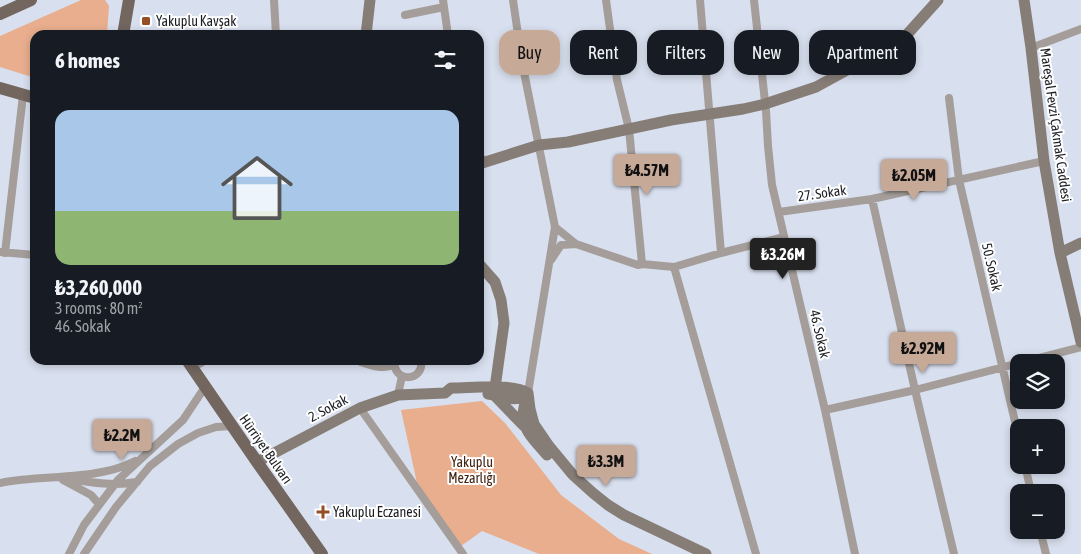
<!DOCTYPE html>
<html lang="en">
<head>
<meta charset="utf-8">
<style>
	:root { --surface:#171b24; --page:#20242c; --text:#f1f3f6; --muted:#9ea1a6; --accent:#c7a998 }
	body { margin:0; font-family:"Asap Condensed",sans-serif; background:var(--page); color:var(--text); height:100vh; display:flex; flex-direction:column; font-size:19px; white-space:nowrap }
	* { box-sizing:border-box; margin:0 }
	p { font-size:16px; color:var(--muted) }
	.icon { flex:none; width:28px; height:28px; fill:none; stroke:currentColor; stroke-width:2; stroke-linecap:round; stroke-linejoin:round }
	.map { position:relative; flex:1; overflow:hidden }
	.panel { position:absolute; left:30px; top:30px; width:454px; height:335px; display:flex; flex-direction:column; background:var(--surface); border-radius:15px; box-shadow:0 2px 8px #0003 }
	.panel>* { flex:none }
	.guide { position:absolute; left:499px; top:30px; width:475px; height:45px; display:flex; gap:10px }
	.fabs { position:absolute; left:1010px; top:354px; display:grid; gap:10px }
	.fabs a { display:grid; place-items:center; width:55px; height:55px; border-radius:10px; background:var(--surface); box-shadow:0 2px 8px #0003; font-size:25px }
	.price { position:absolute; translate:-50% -42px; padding:0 11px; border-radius:5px; background:var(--accent); color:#111; font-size:16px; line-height:32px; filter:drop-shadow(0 1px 2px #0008) }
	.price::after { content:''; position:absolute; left:50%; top:30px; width:15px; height:11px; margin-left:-8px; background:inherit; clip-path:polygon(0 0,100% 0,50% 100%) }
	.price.selected { background:#222; color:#fff }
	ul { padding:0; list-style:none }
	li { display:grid; align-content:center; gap:10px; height:265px; padding:0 25px }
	li span { display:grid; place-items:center; height:155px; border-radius:15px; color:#555 }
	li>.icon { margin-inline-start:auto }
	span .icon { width:90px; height:90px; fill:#fffc; stroke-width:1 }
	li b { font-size:21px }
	h2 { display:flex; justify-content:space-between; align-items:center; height:60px; padding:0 25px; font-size:21px }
	.pill { padding:0 18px; border-radius:15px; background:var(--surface); box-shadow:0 2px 8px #0003; font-size:18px; line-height:45px }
	.pill.selected { background:var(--accent); color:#111 }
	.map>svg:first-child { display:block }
</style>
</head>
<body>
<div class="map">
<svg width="1081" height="554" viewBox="0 0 1081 554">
	<rect width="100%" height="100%" fill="#d8dfee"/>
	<path fill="#e8ae8e" d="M81,0H105L109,6L107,35H35V78L0,67V36Z
		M482,401L505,423L561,495L619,539L652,554H539L482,531L461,546L419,492L401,410Z"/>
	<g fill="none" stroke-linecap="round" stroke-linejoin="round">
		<path stroke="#a49d99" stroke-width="8" d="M274,0L276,35
			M443,0L448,35
			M513,0L522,62L555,227L576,244L638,265L642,264L674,267L756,554
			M606,0L617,80L629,129L642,264
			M700,0L721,253
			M754,0L766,111L768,146L772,185L825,410L855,554
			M405,15L444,7
			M1031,48L1081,29
			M949,98L959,180L1019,439
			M479,153L483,162
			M872,199L915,390L954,554
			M779,212L872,199L1044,161
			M0,252L35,255
			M5,253L23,95
			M551,260L561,245L576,244
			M674,267L721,253L784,237
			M355,360C368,364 382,371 395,364
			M395,360C391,383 425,383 421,360
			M192,368L206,360
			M528,393L555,227
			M398,395L402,376
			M360,408L463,554
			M825,410L915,390L1081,347
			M1025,465L1031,492
			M71,479C93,483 115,486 137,482
			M63,480L91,495L99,504
			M0,483C34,476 68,479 102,472C114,470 125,466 135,461
			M1040,530L1046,554
			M69,554L84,525L118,480L183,420L205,387
			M84,554L116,507L150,466L178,444L198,433L216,427L232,426"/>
		<path stroke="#877d77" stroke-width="11" d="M1024,0L1031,48L1044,161L1060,253L1081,342
			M366,35L370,0
			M479,164L539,145L568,142L671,120L743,109L765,104L816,87L902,40L938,0
			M1060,253L1081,243
			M479,264L495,282L501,300L504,323L494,395
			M528,393L530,409L534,424L549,446L573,475L593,493L608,505L624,515L706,554
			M488,394C500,396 519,404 528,393
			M494,395L524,426
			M526,399C525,404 523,410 523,415C522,430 538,444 547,455
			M257,462L360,408L398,395L445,393L451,388C472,388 511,383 528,393"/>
		<path stroke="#72665f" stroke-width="12" d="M0,14L31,0
			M123,35L129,0
			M0,88L35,98
			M187,360L257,462L322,554"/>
	</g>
	<g fill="#944f24" stroke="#fff" stroke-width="2">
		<rect x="141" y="16" width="10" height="10" rx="2.5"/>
		<path d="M320.5 504.5h5v5h5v5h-5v5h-5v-5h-5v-5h5z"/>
	</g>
	<g text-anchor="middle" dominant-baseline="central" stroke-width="4" stroke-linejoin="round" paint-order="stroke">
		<g font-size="14" fill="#1c1e23" stroke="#fff" text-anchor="start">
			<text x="156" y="21">Yakuplu Kavşak</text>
			<text x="333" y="512">Yakuplu Eczanesi</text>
		</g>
		<g font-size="14" fill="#1c1e23" stroke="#fff">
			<text transform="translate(1056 125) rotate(82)">Mareşal Fevzi Çakmak Caddesi</text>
			<text transform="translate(822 193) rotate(-8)">27. Sokak</text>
			<text transform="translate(992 267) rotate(77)">50. Sokak</text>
			<text transform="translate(820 334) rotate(77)">46. Sokak</text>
			<text transform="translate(328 408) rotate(-28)">2. Sokak</text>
			<text transform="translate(266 449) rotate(55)">Hürriyet Bulvarı</text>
		</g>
		<g font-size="14" fill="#412311" stroke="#fff">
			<text x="472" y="462">Yakuplu<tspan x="472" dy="16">Mezarlığı</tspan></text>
		</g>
	</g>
</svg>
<div class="fabs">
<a><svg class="icon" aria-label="layers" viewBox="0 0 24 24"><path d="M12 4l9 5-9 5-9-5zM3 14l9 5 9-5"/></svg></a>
<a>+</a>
<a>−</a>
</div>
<b class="price" style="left:647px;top:196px">₺4.57M</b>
<b class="price" style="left:914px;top:201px">₺2.05M</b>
<b class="price selected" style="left:783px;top:280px">₺3.26M</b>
<b class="price" style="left:923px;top:374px">₺2.92M</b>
<b class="price" style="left:122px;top:461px">₺2.2M</b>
<b class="price" style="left:606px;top:487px">₺3.3M</b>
<div class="guide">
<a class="pill selected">Buy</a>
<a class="pill">Rent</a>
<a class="pill">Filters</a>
<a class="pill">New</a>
<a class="pill">Apartment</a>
</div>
<section class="panel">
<h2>6 homes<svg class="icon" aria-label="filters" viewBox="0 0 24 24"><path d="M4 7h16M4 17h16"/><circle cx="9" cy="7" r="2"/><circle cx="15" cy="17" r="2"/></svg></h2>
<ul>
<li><span style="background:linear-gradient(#a9c7e8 65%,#8fb573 0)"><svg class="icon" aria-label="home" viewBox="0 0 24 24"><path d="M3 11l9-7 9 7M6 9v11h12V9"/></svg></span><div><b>₺3,260,000</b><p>3 rooms · 80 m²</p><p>46. Sokak</p></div></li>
</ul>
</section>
</div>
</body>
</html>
